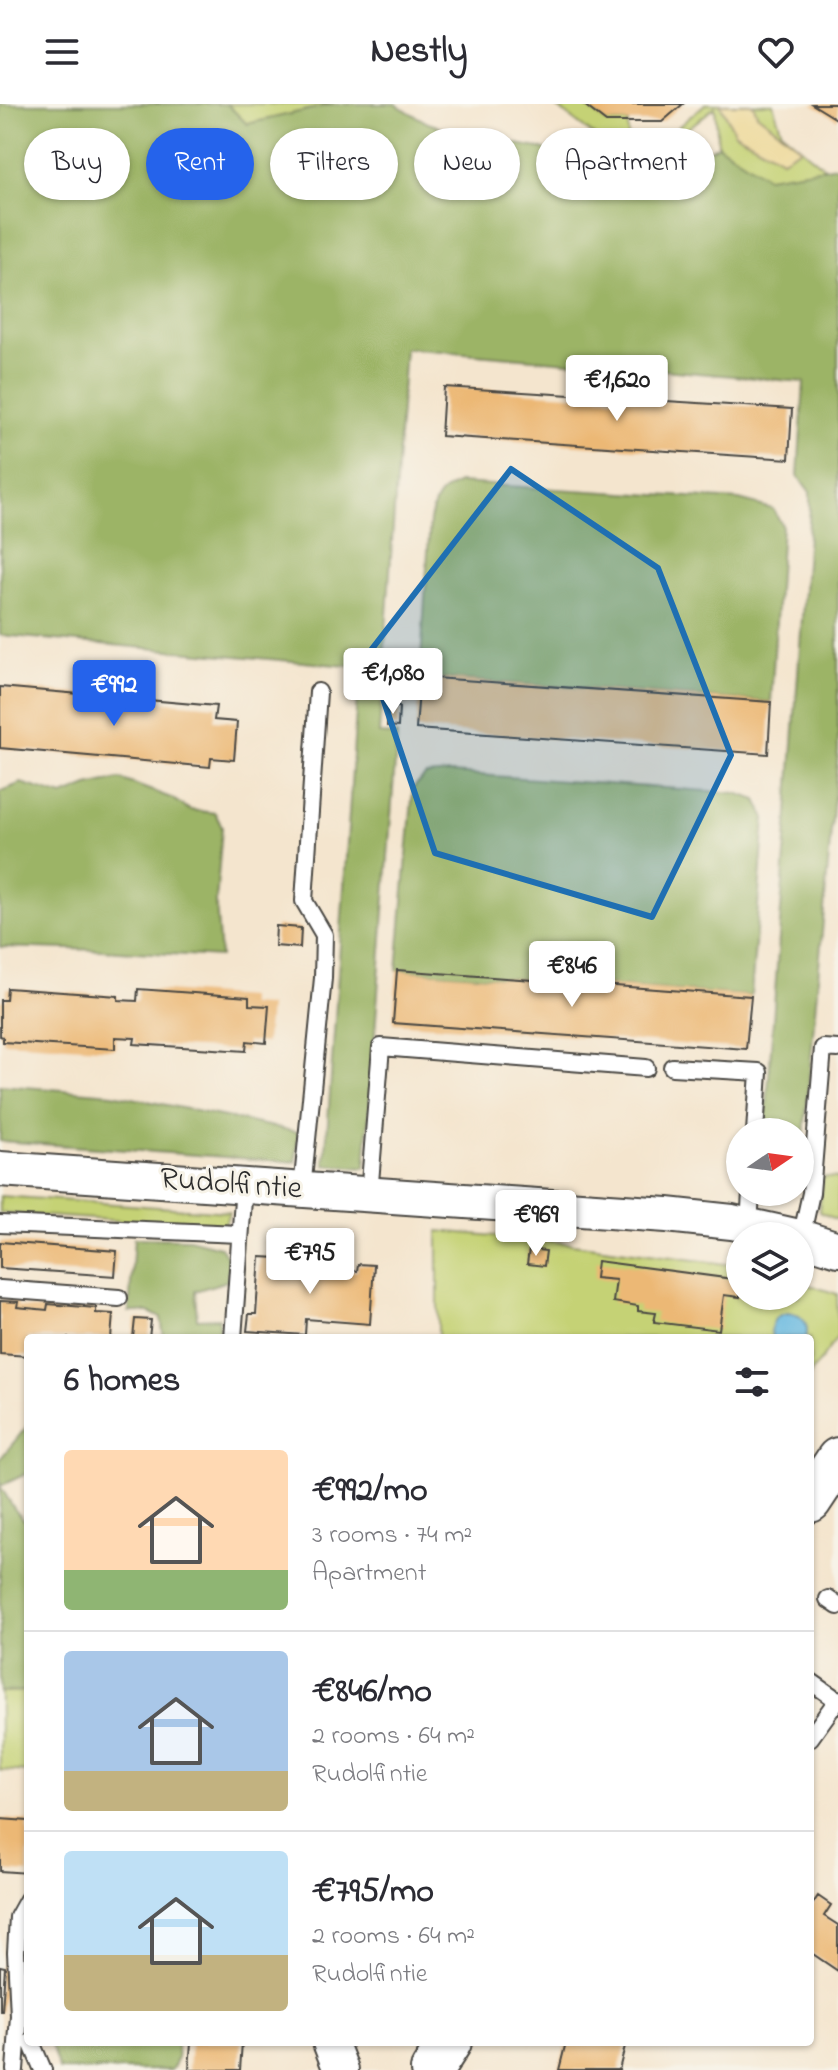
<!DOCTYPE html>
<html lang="en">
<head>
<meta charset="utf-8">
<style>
	:root { --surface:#fff; --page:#f2f2f3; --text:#2b2b33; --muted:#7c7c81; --line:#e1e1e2; --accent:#2563eb }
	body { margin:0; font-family:"Indie Flower",sans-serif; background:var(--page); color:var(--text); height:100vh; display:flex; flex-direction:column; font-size:30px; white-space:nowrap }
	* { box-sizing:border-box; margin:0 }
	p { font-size:26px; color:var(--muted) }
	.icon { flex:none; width:44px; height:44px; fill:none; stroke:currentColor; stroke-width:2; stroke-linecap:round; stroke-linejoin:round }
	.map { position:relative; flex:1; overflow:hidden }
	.panel { position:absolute; left:24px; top:1230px; width:790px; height:712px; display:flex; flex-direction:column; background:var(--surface); border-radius:8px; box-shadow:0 2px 6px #0004 }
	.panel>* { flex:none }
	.hud { position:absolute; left:24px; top:24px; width:790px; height:72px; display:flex; gap:16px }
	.needle { width:52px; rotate:77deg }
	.fabs { position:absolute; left:726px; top:1014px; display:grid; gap:16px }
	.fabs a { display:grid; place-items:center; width:88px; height:88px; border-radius:50%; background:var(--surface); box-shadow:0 2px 6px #0004; font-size:40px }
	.price { position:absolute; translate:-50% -68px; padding:0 18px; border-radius:8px; background:#fff; color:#222; font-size:26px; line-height:52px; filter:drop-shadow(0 2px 4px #0008) }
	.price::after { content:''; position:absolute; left:50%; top:48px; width:24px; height:18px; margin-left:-12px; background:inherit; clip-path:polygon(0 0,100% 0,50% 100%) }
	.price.current { background:var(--accent); color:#fff }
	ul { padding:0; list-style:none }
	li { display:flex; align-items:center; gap:24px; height:200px; padding:0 40px }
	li+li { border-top:2px solid var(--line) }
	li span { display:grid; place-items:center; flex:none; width:224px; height:160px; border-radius:8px; color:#555 }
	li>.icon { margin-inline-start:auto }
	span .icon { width:96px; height:96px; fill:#fffc; stroke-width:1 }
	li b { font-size:34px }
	h2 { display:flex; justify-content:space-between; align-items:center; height:96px; padding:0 40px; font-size:34px }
	.tag { padding:0 28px; border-radius:36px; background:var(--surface); box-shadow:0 2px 6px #0004; font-size:28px; line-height:72px }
	.tag.current { background:var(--accent); color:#fff }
	header { display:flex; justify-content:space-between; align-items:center; height:104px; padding:0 40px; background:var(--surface); font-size:36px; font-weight:700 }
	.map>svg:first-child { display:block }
</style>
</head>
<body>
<header><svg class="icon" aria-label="menu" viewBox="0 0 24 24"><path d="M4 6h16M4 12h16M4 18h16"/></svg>Nestly<svg class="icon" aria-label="heart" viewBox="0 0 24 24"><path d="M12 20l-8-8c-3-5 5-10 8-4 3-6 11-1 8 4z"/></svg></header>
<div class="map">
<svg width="838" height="1966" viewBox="0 0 838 1966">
	<rect width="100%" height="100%" fill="#f7f3e8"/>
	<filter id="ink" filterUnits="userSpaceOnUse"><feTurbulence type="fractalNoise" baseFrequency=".0125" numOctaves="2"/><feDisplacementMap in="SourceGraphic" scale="16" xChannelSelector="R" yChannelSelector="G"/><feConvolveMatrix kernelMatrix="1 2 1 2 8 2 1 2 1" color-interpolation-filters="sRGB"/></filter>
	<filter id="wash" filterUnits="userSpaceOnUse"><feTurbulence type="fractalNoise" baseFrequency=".006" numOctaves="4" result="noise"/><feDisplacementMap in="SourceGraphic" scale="32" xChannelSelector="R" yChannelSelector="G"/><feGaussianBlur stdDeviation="1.8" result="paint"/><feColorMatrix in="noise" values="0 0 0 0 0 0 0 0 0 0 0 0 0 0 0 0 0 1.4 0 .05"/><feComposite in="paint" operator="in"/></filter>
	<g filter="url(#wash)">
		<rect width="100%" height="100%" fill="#f4e5ce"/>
		<path fill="#c5d274" stroke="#787e50" stroke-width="2" d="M227,0H334L247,20Z
			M553,0H583L606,18H628V33L664,35L705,0H773L782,28L825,64L767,74L718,41L715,3L667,41L597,34Z
			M823,1073L838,1074V1116L819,1108Z
			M0,1092L229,1108L225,1120L217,1123L0,1109Z
			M438,1127L542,1136L740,1162V1192H800V1178L837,1190L838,1232L810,1271V1234H438Z
			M28,1587V1668L0,1666V1588Z"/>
		<path fill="#9cb466" stroke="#647048" stroke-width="2" d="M0,0H227L247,20L334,0H395L428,19L463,30L656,66L687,58L718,41L767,73L838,62V648L800,1077V1028H765L810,403V388L798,372L804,278L405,244L379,630L397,631L365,1064L325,1061L359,563L0,531Z
			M459,379L739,396L773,405L782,421L771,598L420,573L430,416C435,394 439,388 459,379Z
			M451,669L736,689L757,696L765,713L751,892L397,866L413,684L426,671Z
			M120,675L171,694L190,706L215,709L222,723L216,798L220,853L102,846L0,843V688L21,679L63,692L88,682Z
			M0,981L113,990L298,1028L296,1058L0,1037Z
			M134,1134L189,1135L220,1143L230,1156L227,1177L195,1187L197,1215L219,1214L218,1234H164L161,1214L149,1208H129Z
			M28,1321V1369L0,1382C8,1394 16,1411 28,1419V1587L0,1588V1355Z
			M50,1938H176C178,1949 179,1957 171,1966H59Z"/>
		<path fill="#eeda9e" stroke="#8c8264" stroke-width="2" d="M720,0H753L757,10L801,44L782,55L735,29Z"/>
		<path fill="#65b8e0" stroke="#487286" stroke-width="2" d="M787,1209C802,1209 810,1220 806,1234H772C769,1221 774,1211 787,1209Z"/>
		<g id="blocks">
			<path fill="#ecb875" d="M583,0H683L662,18H606Z
				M812,0H838V16Z
				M444,283L792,305L789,355L441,332Z
				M420,573L771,598L768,650L416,625Z
				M0,583L216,602L214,616L237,618L234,656L211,654L210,663L0,644Z
				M388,602L399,603L398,623L387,622Z
				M276,822L301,824L300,844L275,842Z
				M397,866L751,892L746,945L393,919Z
				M7,884L118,892V896L137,897L138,885L249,893V901L269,902L266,939L247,937L246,947L134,940L135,934L115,933V945L3,938V933L0,932V896H6Z
				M0,1138L117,1147L115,1172L0,1164Z
				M529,1145L546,1147L544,1162L527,1160Z
				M260,1153L278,1154L277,1162L302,1164L303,1156L332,1158L331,1166L357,1167L358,1160L374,1161L370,1220L306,1215L305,1231L247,1227L249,1210H256Z
				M597,1157L740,1176V1193L724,1191L719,1226L654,1218L656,1209L638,1207V1202L613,1198L616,1176L595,1174Z
				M0,1197L18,1198L17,1203L47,1206L48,1200L96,1204V1209L113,1210L111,1234H28V1252L0,1250Z
				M135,1215L151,1216L149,1234H133Z
				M0,1715L28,1717V1769L0,1767Z
				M818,1792L831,1801L824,1812L838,1821V1867L810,1848V1804Z
				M0,1862L5,1863L2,1907H0Z
				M191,1938H242L240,1966H189Z
				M566,1938H626L619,1966H559Z"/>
		</g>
	</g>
	<g filter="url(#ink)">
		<use href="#blocks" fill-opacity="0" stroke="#494743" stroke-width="2"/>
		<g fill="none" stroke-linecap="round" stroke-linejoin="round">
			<defs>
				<path id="service" d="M672,963L759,968L755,1028
					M302,1086L323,874L324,831L304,797L318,588
					M369,1091L381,943L646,964
					M0,1120L240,1130
					M749,1122L751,1088
					M801,1134L811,1089L823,944L838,945
					M0,1185L119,1194
					M233,1234L244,1082
					M828,1495L838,1502
					M810,1577L837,1596
					M810,1634L838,1595
					M31,1938L43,1966
					M15,1966L19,1912L16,1848L18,1813L28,1795"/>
				<path id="minor" d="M0,1065L667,1111L732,1118L795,1132
					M800,1133L838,1145
					M330,1938L341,1966"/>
				<path id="tertiary" d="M810,1397L838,1355
					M432,1966L450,1938"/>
			</defs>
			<use href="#service" stroke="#494743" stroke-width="20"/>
			<use href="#minor" stroke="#494743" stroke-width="38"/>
			<use href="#tertiary" stroke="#494743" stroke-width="46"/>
			<use href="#service" stroke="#fff" stroke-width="16"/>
			<use href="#minor" stroke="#fff" stroke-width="34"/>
			<use href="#tertiary" stroke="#fff" stroke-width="42"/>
		</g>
	</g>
	<path fill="#1f6fb2" fill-opacity="0.2" stroke="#1f6fb2" stroke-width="6" stroke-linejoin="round" d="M511,365L658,464L731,651L652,813L435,749L368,550Z"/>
	<g text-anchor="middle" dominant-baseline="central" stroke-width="6" stroke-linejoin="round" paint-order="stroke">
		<g font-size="32" fill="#2b2b2b" stroke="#f7f3e8">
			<text transform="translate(231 1081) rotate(4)">Rudolfintie</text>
		</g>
	</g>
</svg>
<div class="fabs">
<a><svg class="needle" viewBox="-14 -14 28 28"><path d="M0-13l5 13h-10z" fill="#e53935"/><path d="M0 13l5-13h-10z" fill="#7c7c81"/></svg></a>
<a><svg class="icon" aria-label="layers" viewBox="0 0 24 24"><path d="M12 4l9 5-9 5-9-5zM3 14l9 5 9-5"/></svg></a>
</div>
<b class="price" style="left:617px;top:319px">€1,620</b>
<b class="price" style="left:393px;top:612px">€1,080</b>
<b class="price current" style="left:114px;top:624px">€992</b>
<b class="price" style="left:572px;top:905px">€846</b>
<b class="price" style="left:536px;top:1154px">€969</b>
<b class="price" style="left:310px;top:1192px">€795</b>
<div class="hud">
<a class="tag">Buy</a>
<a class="tag current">Rent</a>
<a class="tag">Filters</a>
<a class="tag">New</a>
<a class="tag">Apartment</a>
</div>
<section class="panel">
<h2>6 homes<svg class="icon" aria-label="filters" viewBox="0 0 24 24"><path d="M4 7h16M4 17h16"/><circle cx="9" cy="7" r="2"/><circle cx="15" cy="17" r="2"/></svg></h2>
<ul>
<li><span style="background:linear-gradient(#ffd9b3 75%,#8fb573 0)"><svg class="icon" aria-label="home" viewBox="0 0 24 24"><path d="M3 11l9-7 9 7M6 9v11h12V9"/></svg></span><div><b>€992/mo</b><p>3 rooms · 74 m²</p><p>Apartment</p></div></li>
<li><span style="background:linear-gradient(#a9c7e8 75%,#c2b280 0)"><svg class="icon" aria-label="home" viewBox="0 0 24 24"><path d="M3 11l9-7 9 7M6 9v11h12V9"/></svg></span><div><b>€846/mo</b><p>2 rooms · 64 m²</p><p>Rudolfintie</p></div></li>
<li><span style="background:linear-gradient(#bfe0f5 65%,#c2b280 0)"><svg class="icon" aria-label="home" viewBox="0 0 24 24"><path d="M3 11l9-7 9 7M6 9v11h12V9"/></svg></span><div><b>€795/mo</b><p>2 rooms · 64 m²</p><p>Rudolfintie</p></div></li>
</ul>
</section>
</div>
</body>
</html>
